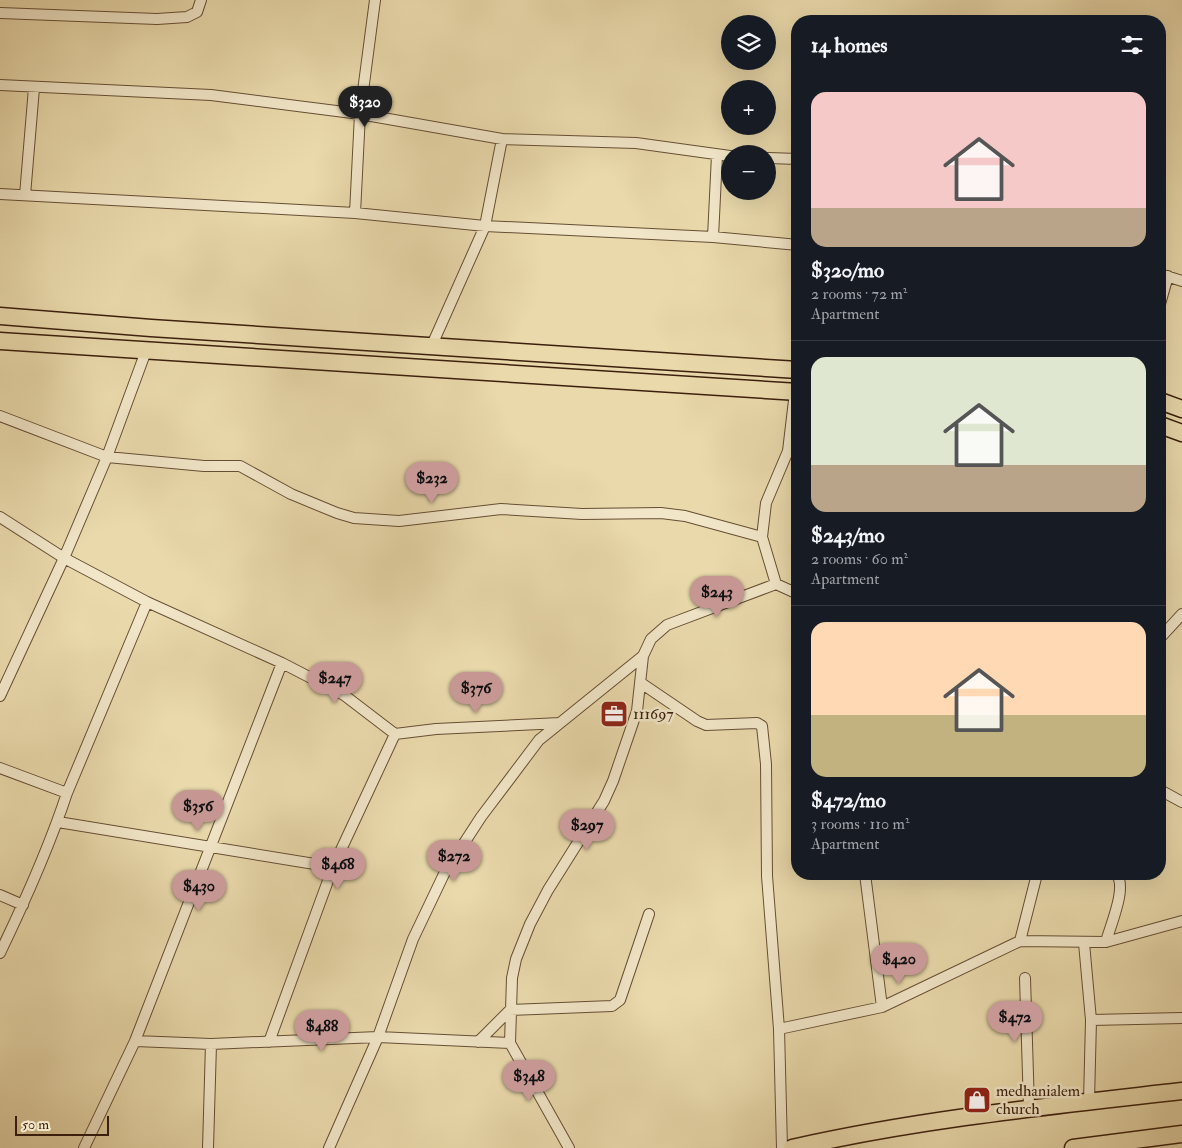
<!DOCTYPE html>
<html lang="en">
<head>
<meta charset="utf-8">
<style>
	:root { --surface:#171b24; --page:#242831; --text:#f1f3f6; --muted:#9ea1a6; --line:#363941; --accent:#c59692 }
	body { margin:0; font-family:"IM FELL Double Pica",serif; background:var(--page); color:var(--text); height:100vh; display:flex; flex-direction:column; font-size:19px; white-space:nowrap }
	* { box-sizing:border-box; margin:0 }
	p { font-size:16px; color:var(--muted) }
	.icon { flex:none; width:28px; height:28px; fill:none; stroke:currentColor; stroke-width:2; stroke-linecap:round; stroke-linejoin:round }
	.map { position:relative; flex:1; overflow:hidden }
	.sheet { position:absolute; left:791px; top:15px; width:375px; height:865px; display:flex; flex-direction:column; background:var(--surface); border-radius:20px; box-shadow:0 5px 20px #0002 }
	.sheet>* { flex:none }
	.controls { position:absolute; left:721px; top:15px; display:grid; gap:10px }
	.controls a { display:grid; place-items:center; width:55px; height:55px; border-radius:50%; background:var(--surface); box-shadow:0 5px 20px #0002; font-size:25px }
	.scale { position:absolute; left:15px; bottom:12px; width:94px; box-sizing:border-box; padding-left:5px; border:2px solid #3c1f0d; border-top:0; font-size:14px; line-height:18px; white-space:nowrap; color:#3c1f0d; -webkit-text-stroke:4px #f1e6c8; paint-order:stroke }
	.price { position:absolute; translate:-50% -42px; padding:0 11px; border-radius:18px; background:var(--accent); color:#111; font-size:16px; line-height:32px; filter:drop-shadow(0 1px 2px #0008) }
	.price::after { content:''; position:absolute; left:50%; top:30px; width:15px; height:11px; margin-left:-8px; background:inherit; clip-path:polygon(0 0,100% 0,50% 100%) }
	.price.current { background:#222; color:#fff }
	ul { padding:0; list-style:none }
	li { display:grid; align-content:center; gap:10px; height:265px; padding:0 20px }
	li+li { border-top:1px solid var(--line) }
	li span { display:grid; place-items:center; height:155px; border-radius:15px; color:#555 }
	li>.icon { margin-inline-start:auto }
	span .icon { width:90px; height:90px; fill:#fffc; stroke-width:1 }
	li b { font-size:21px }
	h2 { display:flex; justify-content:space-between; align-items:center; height:60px; padding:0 20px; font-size:21px }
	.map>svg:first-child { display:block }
</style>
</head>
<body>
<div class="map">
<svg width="1182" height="1148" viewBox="0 0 1182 1148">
	<rect width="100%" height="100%" fill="#e9d9ab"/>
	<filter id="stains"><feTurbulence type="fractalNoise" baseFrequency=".004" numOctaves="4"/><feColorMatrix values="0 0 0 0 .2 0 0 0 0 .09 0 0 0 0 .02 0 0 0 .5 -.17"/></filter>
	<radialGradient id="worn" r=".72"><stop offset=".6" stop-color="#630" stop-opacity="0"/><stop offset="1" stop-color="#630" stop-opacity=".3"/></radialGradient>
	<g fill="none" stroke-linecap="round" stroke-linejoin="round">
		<defs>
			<path id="minor" d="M0,13L157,19L187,17L197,12L201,0
				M0,85L211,95L360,114L502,139L636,143L730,156
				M768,158L798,159
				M0,194L355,213L485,226L713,237L798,245
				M25,195L34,88
				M355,213L360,114L375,0
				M713,237L717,155
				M1160,274L1182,281
				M1160,304L1168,276
				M432,345L485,226L502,139
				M0,416L107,457L204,466H240L291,494L337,513L354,518L399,521L501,509L582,514L661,513L685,516L762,537
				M0,517L64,558L147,602L282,663L344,695L395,734L436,729L560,723
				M776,584L762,537L766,503L788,451L795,392
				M1160,638L1182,614
				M641,683L697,721L706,725L757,723L762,726L766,764L767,876L779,1029L782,1148
				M0,696L64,558L107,457L146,351
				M0,768L67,793
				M1160,790L1182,802
				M58,822L333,867
				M865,874L882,1007
				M0,895L23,905
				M1020,941L1037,874
				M1106,942C1110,926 1128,886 1116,874
				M1084,943L1091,1020L1089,1101
				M0,953C25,901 49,848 67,793L147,602
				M1025,978L1029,1107
				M1091,1020L1182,1018
				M779,1029L882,1007L1020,941L1106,942L1182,921
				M135,1041L211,1044L378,1037L510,1043
				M269,1042L333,867L395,734
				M478,1042L510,1010L612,1006L620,1000L649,914
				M84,1148L135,1041L282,663
				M208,1148L211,1044
				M329,1148L378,1037L413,939L444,874L481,817L539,740L643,656
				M569,1148L510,1043L512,978L516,959L530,924L548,890L604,801L613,781L637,711L643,656L651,639L667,625L776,584L798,594"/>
			<path id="primary" d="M0,316L151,328L798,370
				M0,341L798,392
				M1160,401L1182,409
				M1160,425L1182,433
				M792,1148C920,1119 1051,1106 1182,1091
				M1073,1148L1182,1134"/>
		</defs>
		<use href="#minor" stroke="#674e34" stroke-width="12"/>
		<use href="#primary" stroke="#3c1f0d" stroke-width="19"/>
		<use href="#minor" stroke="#f1e6c8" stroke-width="10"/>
		<use href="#primary" stroke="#e9d9ab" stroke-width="16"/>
	</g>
	<defs>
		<symbol id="office-square" viewBox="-11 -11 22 22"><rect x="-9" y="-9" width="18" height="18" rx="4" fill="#8f2418" stroke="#f1e6c8"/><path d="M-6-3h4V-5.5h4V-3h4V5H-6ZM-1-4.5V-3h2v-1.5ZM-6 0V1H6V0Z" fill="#fff"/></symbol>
		<symbol id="shop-square" viewBox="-11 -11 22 22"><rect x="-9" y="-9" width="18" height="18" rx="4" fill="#8f2418" stroke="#f1e6c8"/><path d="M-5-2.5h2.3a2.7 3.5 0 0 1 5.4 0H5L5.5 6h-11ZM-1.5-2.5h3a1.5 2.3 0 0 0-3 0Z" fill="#fff"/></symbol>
	</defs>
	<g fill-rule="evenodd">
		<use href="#office-square" x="598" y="698" width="32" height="32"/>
		<use href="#shop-square" x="961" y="1084" width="32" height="32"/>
	</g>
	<g text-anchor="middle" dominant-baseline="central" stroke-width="5" stroke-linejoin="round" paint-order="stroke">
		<g font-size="16" fill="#3c1f0d" stroke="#f1e6c8" text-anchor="start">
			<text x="633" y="714">111697</text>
			<text x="996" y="1091">medhanialem<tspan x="996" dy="18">church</tspan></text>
		</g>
	</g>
	<rect width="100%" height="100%" filter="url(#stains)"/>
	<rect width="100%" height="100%" fill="url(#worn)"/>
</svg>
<div class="controls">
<a><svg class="icon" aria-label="layers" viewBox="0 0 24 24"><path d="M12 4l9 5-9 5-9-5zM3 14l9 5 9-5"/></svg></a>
<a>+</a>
<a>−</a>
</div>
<div class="scale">50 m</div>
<b class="price current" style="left:365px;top:128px">$320</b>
<b class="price" style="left:432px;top:504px">$232</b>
<b class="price" style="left:717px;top:618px">$243</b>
<b class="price" style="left:335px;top:704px">$247</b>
<b class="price" style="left:476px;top:714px">$376</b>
<b class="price" style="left:198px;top:832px">$356</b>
<b class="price" style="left:587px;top:851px">$297</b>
<b class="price" style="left:454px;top:882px">$272</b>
<b class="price" style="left:338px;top:890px">$468</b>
<b class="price" style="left:199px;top:912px">$430</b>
<b class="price" style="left:899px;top:985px">$420</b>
<b class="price" style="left:1015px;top:1043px">$472</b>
<b class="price" style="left:322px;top:1052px">$488</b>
<b class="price" style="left:529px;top:1102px">$348</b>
<section class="sheet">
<h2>14 homes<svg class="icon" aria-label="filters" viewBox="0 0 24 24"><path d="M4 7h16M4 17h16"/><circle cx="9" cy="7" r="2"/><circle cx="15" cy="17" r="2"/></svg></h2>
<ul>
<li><span style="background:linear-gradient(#f6c9c9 75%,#b9a48a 0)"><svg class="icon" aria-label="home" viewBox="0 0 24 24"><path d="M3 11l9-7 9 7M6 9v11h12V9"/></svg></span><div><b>$320/mo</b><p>2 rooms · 72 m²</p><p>Apartment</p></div></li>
<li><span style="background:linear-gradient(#dfe7d0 70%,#b9a48a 0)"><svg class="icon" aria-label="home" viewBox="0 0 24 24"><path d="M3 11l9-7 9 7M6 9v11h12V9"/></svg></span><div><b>$243/mo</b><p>2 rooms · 60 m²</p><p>Apartment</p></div></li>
<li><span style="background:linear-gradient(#ffd9b3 60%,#c2b280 0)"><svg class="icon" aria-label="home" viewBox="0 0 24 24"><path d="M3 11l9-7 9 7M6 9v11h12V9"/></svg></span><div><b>$472/mo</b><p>3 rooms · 110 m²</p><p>Apartment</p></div></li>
</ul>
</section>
</div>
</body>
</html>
